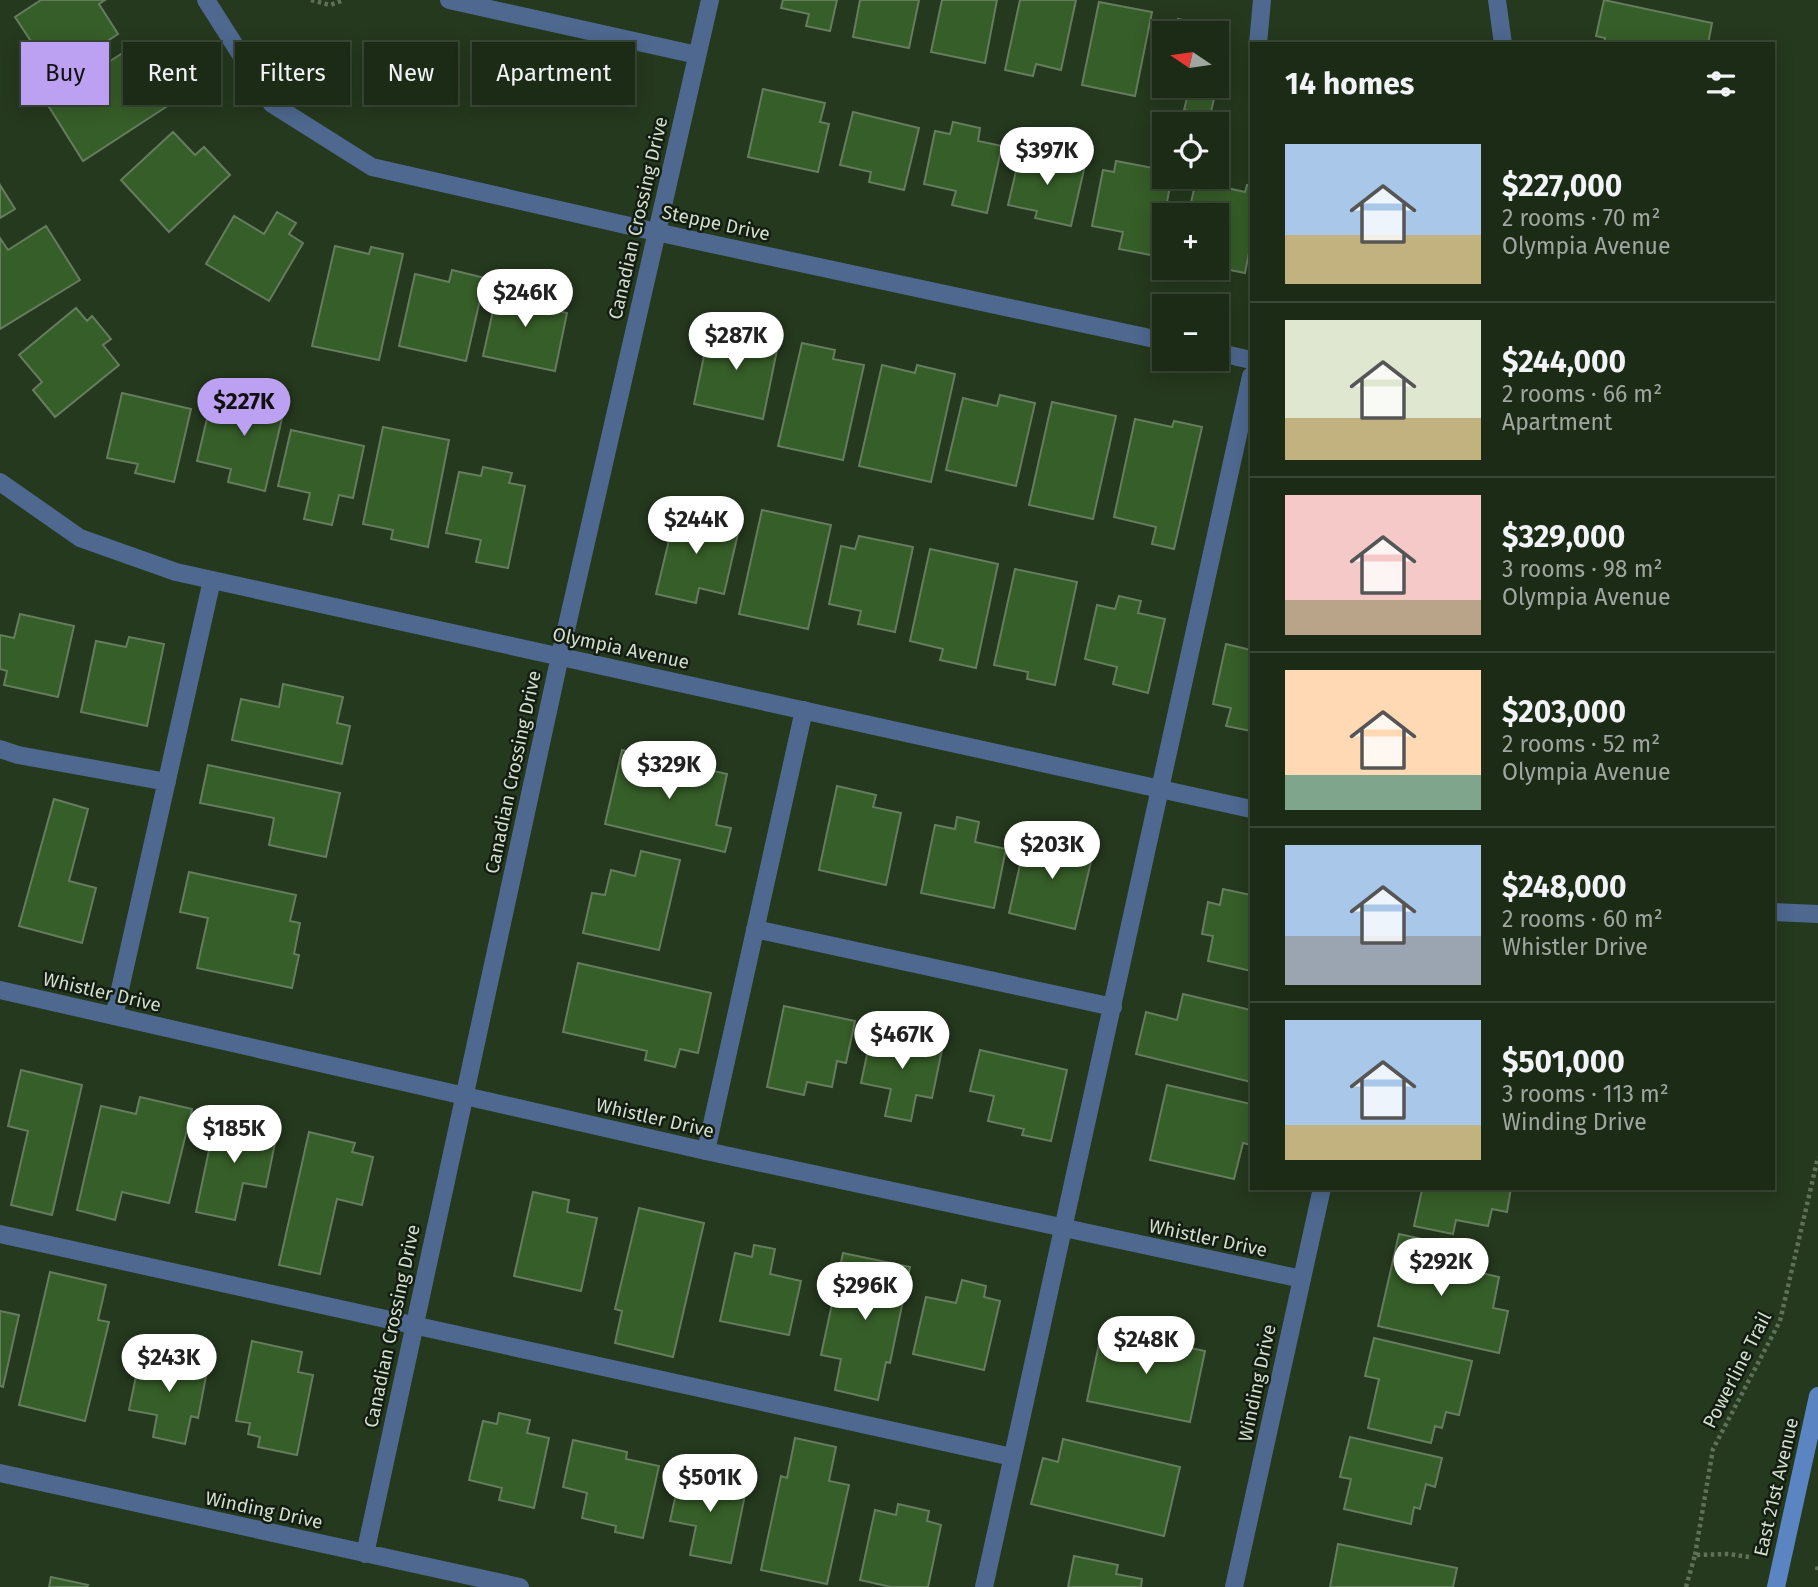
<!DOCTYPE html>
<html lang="en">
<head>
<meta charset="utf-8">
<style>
	:root { --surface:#1c2b16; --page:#25331f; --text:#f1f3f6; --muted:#a0a7a1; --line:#3a4735; --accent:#bca0f2 }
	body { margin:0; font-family:"Fira Sans",sans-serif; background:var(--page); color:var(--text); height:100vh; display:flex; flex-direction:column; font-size:26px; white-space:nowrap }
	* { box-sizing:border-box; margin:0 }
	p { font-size:23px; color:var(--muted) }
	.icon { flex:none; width:38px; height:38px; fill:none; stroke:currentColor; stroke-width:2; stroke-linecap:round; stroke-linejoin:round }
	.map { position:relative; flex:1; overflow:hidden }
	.side { position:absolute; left:1250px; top:42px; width:525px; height:1148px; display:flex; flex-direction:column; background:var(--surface); border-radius:0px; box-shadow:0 4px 18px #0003,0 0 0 2px var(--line) }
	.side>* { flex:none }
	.hud { position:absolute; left:21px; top:42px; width:665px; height:63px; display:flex; gap:14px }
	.needle { width:46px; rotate:283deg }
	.fabs { position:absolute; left:1152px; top:21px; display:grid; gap:14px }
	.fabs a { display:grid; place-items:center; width:77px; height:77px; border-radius:0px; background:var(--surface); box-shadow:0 4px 18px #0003,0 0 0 2px var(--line); font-size:35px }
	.price { position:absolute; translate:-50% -60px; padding:0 16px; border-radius:24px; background:#fff; color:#222; font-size:23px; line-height:46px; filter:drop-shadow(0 2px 4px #0008) }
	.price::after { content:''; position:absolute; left:50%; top:42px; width:21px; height:16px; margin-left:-10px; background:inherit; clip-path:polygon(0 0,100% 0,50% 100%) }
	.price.on { background:var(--accent); color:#111 }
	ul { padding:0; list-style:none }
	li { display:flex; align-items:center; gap:21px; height:175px; padding:0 35px }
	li+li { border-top:2px solid var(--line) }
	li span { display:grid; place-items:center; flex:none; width:196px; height:140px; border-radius:0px; color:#555 }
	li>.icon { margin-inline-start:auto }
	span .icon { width:84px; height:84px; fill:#fffc; stroke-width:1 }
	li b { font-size:30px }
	h2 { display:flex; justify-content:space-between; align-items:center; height:84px; padding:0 35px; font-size:30px }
	.chip { padding:0 24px; border-radius:0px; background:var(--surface); box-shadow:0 4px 18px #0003,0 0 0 2px var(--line); font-size:24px; line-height:63px }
	.chip.on { background:var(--accent); color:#111 }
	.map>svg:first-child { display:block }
</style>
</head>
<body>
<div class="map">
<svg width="1818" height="1587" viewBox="0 0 1818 1587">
	<rect width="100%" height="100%" fill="#25391e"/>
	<path fill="#365e28" stroke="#657c5e" stroke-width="2" d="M41,0H105L99,4L118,34L54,76L15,17Z
		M783,0H837L830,31L806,26L809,14L781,8Z
		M860,0H919L909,48L853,37Z
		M942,0H997L985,63L931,52Z
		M1020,0H1076L1061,70L1036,64L1033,76L1005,70Z
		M1604,0L1712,23L1708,44H1604L1605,38L1596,36Z
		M1099,2L1152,12L1135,96L1082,85Z
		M1178,19L1230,30L1210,116L1184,110L1187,98L1161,92L1164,82V86H1216V33H1174Z
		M140,42L157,69L149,74L169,105L83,161L46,102Z
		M763,89L825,103L820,122L829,124L818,172L748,157Z
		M853,112L919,128L904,190L869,182L871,172L840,165Z
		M953,122L980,128L978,141L1002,146L987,213L952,205L956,191L924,184L935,131L950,134Z
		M173,132L195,155L204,147L230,175L169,232L121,180Z
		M1021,150L1085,165L1071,226L1035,218L1037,211L1008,205Z
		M1116,161L1164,170V177H1172L1156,256L1119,249L1123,232L1092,226L1103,170L1114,172Z
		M1196,181L1245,192L1247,185L1251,186V243L1245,273L1220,268L1222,260L1216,258V215H1188Z
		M0,185L15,209L0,218Z
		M277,212L296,223L289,234L303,243L269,301L206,264L234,216L264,234Z
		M46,226L80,280L0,329V238L8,250Z
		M335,246L369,254L371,247L403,254L379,360L312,346Z
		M452,270L485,278L466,361L399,346L415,274L449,282Z
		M518,280L539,284L534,306L567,313L555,371L483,356L498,288L515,292Z
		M76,308L87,321L92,316L111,339L103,345L119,365L55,417L33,390L42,382L19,355Z
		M711,322L749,330L747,339L778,345L763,419L694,404Z
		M802,343L835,350L833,359L864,365L843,460L778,446Z
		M882,365L915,373L917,365L955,374L931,482L859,466Z
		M258,390L287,397L265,491L228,482L231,469L197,461L210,406L224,409L227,397L255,403Z
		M122,393L191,409L174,482L135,473L138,464L107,458Z
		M1000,395L1035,403L1016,486L946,470L963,398L997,406Z
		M1052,402L1116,416L1093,519L1029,505Z
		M1135,419L1172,427L1174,421L1202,427L1174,549L1152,544L1156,527L1114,517Z
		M383,427L449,440L428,547L391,539L393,530L363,524Z
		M291,430L364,446L353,498L339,495L332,525L304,519L310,493L278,486Z
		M483,467L512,473L509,483L525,486L508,568L476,562L481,540L446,533L459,472L481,476Z
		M678,503L703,508L700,519L739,529L724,594L699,588L696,603L656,594Z
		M762,510L831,525L808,629L739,614Z
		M859,536L913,547L895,632L858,624L861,611L829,604L841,546L855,549Z
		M930,549L998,564L976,668L940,660L943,649L910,641Z
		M1015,569L1077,582L1055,685L1027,679L1028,672L994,665Z
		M1119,596L1141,601L1138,613L1165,619L1148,693L1113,684L1117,667L1085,659L1097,605L1115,609Z
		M20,614L74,626L58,697L4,685L7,671L0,669V635L14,638Z
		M129,637L164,644L147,726L81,712L96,641L126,647Z
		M1226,644L1251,650V731L1226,726L1231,708L1213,704Z
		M283,684L343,697L337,723L350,726L342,764L232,740L241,699L279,707Z
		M622,750L727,774L716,825L731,828L725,852L605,824Z
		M208,765L340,793L326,857L269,845L274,818L200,803Z
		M837,786L876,795L873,807L901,813L886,885L819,870Z
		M54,799L88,809L69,881L96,888L82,943L19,926Z
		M957,817L979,822L975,842L1006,849L994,908L921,893L935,825L955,829Z
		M1058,836L1095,845L1075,929L1009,913L1026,839L1056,847Z
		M641,851L680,860L659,950L583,933L592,893L605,895L611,870L635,876Z
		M189,872L296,895L290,921L300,923L294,954L299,955L292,988L197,968L208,918L180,912Z
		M1223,889L1251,895V971L1208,961L1213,936L1202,934L1208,902L1220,905Z
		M578,963L711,993L698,1053L680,1049L675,1067L645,1060L647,1051L563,1032Z
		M1183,994L1251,1010V1082L1136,1054L1146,1012L1177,1020Z
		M784,1006L855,1021L846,1063L837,1061L832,1087L807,1082L804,1095L767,1087Z
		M872,1031L943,1045L932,1098L916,1095L911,1121L885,1116L891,1089L861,1083Z
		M980,1050L1067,1070L1051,1141L1022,1135L1024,1129L988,1121L994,1096L970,1091Z
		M21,1070L82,1085L52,1215L11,1205L28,1131L8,1126Z
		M1167,1085L1251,1104V1145L1243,1143L1234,1179L1150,1160Z
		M140,1097L192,1109L169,1203L122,1192L115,1220L77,1210L101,1106L136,1114Z
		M217,1112L256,1120L253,1133L276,1138L266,1187L243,1183L235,1220L196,1212Z
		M309,1132L355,1143L352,1152L373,1157L362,1205L337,1199L320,1274L279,1265Z
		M1414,1188H1511L1507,1212L1492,1209L1488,1226L1456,1220L1453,1234L1414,1226L1422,1190Z
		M533,1192L569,1200L567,1212L597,1218L581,1291L514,1276Z
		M639,1208L704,1223L673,1357L615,1343L622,1311L615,1309Z
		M1399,1234L1450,1245L1446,1265L1499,1277L1493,1308L1508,1311L1499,1353L1378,1326Z
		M754,1245L775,1249L770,1274L801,1281L789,1335L720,1321L735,1253L752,1257Z
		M843,1253L910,1267L890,1363L886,1362L878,1400L835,1390L841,1359L821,1355Z
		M50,1272L106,1285L98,1320L109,1322L85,1421L19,1405Z
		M962,1280L986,1286L984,1297L1000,1301L984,1370L913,1354L926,1297L956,1303Z
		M0,1311L19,1315L3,1387L0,1386Z
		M1102,1330L1205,1351L1190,1422L1087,1401Z
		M1374,1338L1472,1361L1459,1415L1446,1412L1442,1428L1435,1426L1431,1443L1368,1428L1379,1379L1365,1376Z
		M252,1341L302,1352L298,1372L313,1375L297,1455L258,1447L260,1437L248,1434L250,1423L236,1421Z
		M141,1352L208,1366L198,1418L191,1416L185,1444L153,1437L157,1415L129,1410Z
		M499,1413L530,1420L527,1433L549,1438L534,1508L499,1500L502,1488L469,1480L483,1421L497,1424Z
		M1350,1437L1442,1458L1435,1487L1426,1484L1420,1509L1414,1507L1411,1524L1344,1509L1351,1479L1340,1477Z
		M795,1438L836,1447L829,1481L849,1485L827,1584L761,1570L781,1476L787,1478Z
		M1063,1439L1180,1467L1164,1536L1031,1504L1043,1458L1058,1462Z
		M573,1440L627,1452L626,1459L659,1466L643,1538L615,1532L616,1526L582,1518L587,1493L563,1487Z
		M681,1471L747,1485L731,1563L690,1555L696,1526L670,1521Z
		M898,1504L929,1511L927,1521L941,1525L928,1587H891L860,1580L875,1510L896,1515Z
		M1338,1544L1457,1568L1453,1587H1330Z
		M1074,1556L1118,1565L1116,1574L1142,1579L1141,1587H1068Z
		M51,1577L88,1585L87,1587H49Z"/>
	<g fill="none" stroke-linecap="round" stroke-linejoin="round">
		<path stroke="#5f7159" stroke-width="4.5" stroke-dasharray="3.5 3.5" stroke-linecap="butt" d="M311,0L330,5L344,0
			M1695,1555L1713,1449L1780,1321L1818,1157
			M1817,1570L1818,1564
			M1686,1587L1695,1555L1728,1554L1749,1557"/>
		<path stroke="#4e688f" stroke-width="18" d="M449,0L697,55
			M1258,44L1262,0
			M0,749L18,755L167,782
			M755,929L1113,1007
			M114,1016L212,580
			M706,1151L804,710
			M0,1234L1012,1457
			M984,1587L1251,376"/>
		<path stroke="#4e688f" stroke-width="18" d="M206,0L272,104L372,167L656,232L1164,341
			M1497,0L1503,44
			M1216,352L1251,360
			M0,482L80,538L176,572L1251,809
			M1773,912L1818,914
			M0,990L706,1151L1302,1279
			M0,1473L520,1587
			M365,1554L560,656L710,0
			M1234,1587L1322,1188"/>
		<path stroke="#5b85c2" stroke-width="18" d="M1776,1587L1818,1396"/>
	</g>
	<g text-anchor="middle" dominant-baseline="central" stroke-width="5" stroke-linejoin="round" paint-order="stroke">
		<g font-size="19" fill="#d2dfce" stroke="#141d11">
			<text transform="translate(638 218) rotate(-77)">Canadian Crossing Drive</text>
			<text transform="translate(716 223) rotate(12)">Steppe Drive</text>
			<text transform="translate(621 648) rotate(12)">Olympia Avenue</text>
			<text transform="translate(513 772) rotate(-78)">Canadian Crossing Drive</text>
			<text transform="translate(102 992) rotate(13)">Whistler Drive</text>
			<text transform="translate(655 1118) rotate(13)">Whistler Drive</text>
			<text transform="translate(1208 1238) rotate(12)">Whistler Drive</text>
			<text transform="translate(392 1326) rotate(-78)">Canadian Crossing Drive</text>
			<text transform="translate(1737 1370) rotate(-63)">Powerline Trail</text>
			<text transform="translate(1257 1383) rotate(-78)">Winding Drive</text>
			<text transform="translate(1776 1487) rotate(-77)">East 21st Avenue</text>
			<text transform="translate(264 1510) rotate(12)">Winding Drive</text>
		</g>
	</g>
</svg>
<div class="fabs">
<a><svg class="needle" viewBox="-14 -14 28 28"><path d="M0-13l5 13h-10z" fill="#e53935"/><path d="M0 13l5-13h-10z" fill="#a0a7a1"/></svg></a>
<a><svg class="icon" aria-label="locate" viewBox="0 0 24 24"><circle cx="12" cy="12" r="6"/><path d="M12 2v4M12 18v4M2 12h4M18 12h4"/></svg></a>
<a>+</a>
<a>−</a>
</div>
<b class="price" style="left:1047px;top:187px">$397K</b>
<b class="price" style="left:525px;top:329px">$246K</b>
<b class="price" style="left:736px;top:372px">$287K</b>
<b class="price on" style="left:244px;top:438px">$227K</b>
<b class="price" style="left:696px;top:556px">$244K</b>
<b class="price" style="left:669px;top:801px">$329K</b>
<b class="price" style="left:1052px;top:881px">$203K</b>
<b class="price" style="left:902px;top:1071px">$467K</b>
<b class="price" style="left:234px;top:1165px">$185K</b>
<b class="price" style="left:1441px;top:1298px">$292K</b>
<b class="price" style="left:865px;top:1322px">$296K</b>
<b class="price" style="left:1146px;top:1376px">$248K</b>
<b class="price" style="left:169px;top:1394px">$243K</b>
<b class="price" style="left:710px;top:1514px">$501K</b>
<div class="hud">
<a class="chip on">Buy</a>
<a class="chip">Rent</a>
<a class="chip">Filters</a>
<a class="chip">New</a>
<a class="chip">Apartment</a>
</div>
<section class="side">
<h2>14 homes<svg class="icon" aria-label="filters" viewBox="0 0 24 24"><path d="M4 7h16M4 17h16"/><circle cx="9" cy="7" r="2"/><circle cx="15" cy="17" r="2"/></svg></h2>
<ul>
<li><span style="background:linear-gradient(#a9c7e8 65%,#c2b280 0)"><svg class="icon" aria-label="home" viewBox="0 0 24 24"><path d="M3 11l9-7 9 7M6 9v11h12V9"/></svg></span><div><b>$227,000</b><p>2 rooms · 70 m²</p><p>Olympia Avenue</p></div></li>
<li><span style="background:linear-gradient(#dfe7d0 70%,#c2b280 0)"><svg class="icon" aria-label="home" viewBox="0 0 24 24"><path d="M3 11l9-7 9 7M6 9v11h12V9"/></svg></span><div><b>$244,000</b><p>2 rooms · 66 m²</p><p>Apartment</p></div></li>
<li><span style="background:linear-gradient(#f6c9c9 75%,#b9a48a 0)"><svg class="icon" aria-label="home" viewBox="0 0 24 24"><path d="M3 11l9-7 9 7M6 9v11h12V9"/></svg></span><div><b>$329,000</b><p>3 rooms · 98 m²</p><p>Olympia Avenue</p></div></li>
<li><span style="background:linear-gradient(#ffd9b3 75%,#7fa58c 0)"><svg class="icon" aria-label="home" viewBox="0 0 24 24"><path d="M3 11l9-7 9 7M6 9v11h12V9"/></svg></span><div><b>$203,000</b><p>2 rooms · 52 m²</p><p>Olympia Avenue</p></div></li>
<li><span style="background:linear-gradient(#a9c7e8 65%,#9aa5b1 0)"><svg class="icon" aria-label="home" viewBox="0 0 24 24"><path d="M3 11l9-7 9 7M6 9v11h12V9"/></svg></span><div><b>$248,000</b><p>2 rooms · 60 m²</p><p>Whistler Drive</p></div></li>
<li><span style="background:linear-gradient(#a9c7e8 75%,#c2b280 0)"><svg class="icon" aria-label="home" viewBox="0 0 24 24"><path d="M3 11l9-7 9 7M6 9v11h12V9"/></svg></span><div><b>$501,000</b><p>3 rooms · 113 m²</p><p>Winding Drive</p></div></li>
</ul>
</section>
</div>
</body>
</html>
